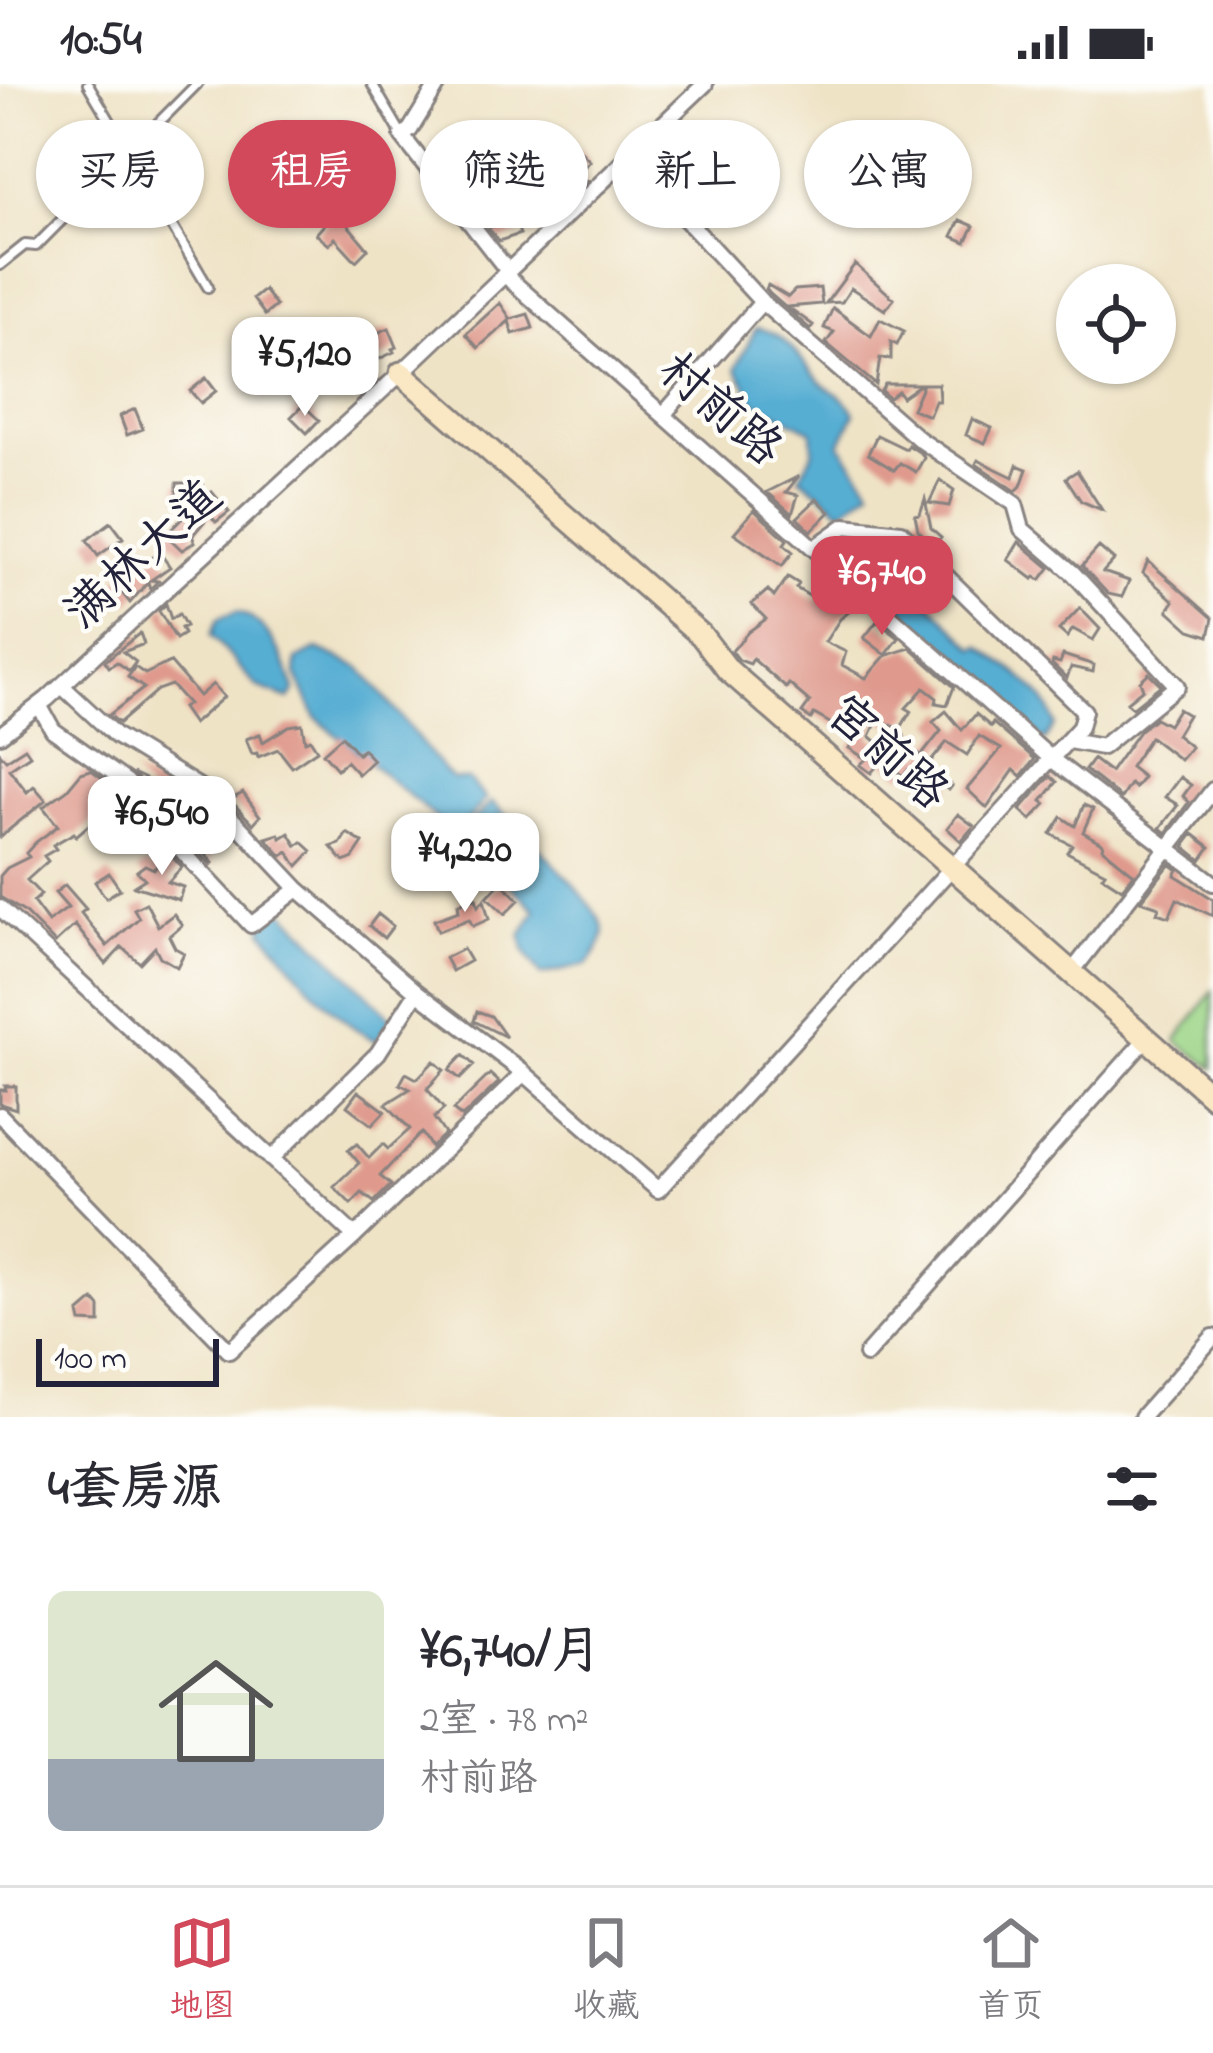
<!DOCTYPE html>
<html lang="zh">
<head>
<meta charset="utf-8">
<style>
	:root { --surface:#fff; --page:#f7f7f7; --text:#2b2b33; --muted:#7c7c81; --line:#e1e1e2; --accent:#d1495b }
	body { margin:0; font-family:"Indie Flower","LXGW WenKai TC",sans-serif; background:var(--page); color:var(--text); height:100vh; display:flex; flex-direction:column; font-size:45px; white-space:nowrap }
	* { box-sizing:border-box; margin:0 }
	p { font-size:39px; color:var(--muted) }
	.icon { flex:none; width:66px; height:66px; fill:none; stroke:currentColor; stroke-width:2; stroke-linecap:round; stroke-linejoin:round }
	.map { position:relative; height:1333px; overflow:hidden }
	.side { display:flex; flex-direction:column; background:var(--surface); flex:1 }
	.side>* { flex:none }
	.top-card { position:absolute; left:36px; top:36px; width:1143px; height:108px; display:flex; gap:24px }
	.buttons { position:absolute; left:1056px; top:180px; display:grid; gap:24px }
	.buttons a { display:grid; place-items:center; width:120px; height:120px; border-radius:50%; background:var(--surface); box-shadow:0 3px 9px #0004; font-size:60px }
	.scale { position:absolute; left:36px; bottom:30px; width:183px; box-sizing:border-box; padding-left:12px; border:6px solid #22223b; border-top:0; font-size:33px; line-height:42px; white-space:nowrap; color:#22223b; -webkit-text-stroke:9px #fdfcf7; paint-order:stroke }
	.price { position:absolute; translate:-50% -102px; padding:0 27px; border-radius:24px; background:#fff; color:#222; font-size:39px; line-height:78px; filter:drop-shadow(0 3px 6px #0008) }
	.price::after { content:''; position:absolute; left:50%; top:72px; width:36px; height:27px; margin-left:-18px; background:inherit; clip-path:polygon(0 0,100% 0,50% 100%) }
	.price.current { background:var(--accent); color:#fff }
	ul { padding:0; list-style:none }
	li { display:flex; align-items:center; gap:36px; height:300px; padding:0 48px }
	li+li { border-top:3px solid var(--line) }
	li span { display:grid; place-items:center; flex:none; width:336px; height:240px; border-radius:18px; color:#555 }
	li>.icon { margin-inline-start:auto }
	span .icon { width:144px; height:144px; fill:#fffc; stroke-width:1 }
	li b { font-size:51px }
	h2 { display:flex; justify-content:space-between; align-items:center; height:144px; padding:0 48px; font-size:51px }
	.pill { padding:0 42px; border-radius:54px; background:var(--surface); box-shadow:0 3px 9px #0004; font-size:42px; line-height:108px }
	.pill.current { background:var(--accent); color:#fff }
	.status { display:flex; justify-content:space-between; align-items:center; height:84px; padding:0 60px; background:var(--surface); direction:ltr }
	.status svg { height:33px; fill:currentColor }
	.menu { display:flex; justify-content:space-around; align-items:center; height:168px; border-top:3px solid var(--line); background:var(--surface); font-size:33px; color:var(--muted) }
	.menu a { display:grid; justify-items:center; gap:6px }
	.menu .current { color:var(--accent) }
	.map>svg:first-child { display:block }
</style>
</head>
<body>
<div class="status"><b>10:54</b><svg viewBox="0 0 49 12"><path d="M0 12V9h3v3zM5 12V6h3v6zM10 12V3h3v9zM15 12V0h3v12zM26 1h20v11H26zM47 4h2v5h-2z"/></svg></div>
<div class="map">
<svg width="1213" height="1333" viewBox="0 0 1213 1333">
	<rect width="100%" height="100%" fill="#fdfcf7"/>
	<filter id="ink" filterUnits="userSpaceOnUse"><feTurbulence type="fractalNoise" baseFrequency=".00833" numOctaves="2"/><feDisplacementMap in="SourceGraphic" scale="24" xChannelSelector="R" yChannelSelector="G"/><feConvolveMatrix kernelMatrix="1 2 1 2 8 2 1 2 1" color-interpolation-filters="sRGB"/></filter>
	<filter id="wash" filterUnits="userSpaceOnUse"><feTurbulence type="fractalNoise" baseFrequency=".004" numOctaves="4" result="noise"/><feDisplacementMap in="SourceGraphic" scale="48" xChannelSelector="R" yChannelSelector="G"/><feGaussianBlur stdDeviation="2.7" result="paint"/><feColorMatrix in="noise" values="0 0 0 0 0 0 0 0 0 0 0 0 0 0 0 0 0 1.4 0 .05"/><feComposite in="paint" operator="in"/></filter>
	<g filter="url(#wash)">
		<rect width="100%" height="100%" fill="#efe3c6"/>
		<path fill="#9ed689" stroke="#607c62" stroke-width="3" d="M1213,907V984L1176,957Z"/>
		<path fill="#56aed3" stroke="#3c6887" stroke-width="3" d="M756,244C792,249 802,284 828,304C841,313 847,315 855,329L840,360L871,405L842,427L800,393L813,367L812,347L755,318L736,284Z
			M855,457H868L976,565L980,562C1006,583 1049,606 1055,641L1045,657L837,479L843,463Z
			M237,528C270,538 284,575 295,606L289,615L257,603L211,551L218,535Z
			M317,565L361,584L445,688L453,695H468L486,715L455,750L316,634L296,590L297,576Z
			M492,718C512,738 605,824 604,848C603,860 594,871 587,881L541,891L525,868L521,852L536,826L464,755L463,747Z
			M275,826H283L389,932L391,937L376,957C330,934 296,885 263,846L264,838Z"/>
		<g id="blocks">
			<path fill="#df9a8d" d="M569,65L575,71L580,67L590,77L575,92L587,97L572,111L560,108L549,96L561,82L556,78Z
				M926,94L946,103L933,130L922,127L927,108L921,105Z
				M336,127L368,165L356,177L335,154L329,161L316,150Z
				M512,130L520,150L499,157L489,145L499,134Z
				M960,136L974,142L966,158L952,152Z
				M855,180L894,215L885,226L851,204L842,218L826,219Z
				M768,201L788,213L795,206L820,204L822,220L788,223L813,241L810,245L770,210L766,205Z
				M264,206L276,222L265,231L253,215Z
				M500,219L511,235L528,230L533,244L513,250L509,237L478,264L466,250Z
				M833,224L871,252L880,235L904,247L897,261L891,258V275L880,274L876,301L826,259L834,248L824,244Z
				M389,244L397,263L392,265L394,268L375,277L366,288L362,284L359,288L348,279L364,260L375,255L373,251Z
				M300,264L325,297L312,307L286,277Z
				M206,294L216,307L201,319L190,307Z
				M885,300H921L902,313L898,307L889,314L881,307Z
				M923,300H938L939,317H935L929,332L912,325Z
				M303,321L319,336L307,349L291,333Z
				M135,325L143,345L127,351L120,332Z
				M972,335L992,344L985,359L966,351Z
				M877,351L906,365L908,361L922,370L924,374L916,388L900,379L894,386L868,370Z
				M978,376L1013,393L1017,381L1027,385L1021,402L1016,407L976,380Z
				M1077,387L1102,426L1081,417L1066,394Z
				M799,392L786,408L798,411L792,430L767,408Z
				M940,396L954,406L949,422L929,419Z
				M177,399H203L204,415L212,408L229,428L216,438L210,431L192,452L195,458L182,466L166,451L203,413L177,414Z
				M817,415L830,428L811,447L797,434Z
				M925,415L931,444L941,453L934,461L918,446L915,431L920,430Z
				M754,426L787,456L784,460L793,468L782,482L734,449Z
				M111,438L123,454L98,472L87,456Z
				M1019,458L1050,484L1041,496L1035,492L1033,495L1008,476Z
				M1099,463L1114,476L1103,488L1129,497L1122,513L1108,510L1082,482Z
				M160,469L170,483L151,496L158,497L150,505L148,498L130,519L113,498Z
				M1148,477L1213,534L1209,552L1190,546L1168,526L1174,517L1143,489Z
				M788,493L799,500L796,504L816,516L837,500L856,522L840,535L825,558L846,568L842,581L866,594L885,572L910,564L954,603L947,621L936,619L937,614L924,604L906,624L911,627L900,645L878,635L870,652L884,664L894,649L904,651L906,663L922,671L941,647L933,638L946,627L962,646L976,630L991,643L993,639L1035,675L1021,692L1014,686L987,724L967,705L1001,665L979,652L967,671L947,658L927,682L952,702L949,706L940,701L935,707L926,700L929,696L909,685L903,692L882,676L871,689L860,681L866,675L849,664L864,641L844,629L837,643L814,630L811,635L802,629L810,618L789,600L786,604L753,575L750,580L739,576L732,567L748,548L766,535L752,520L768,506L774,513Z
				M166,520L171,535L179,530L186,542L181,544L184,550L176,555L159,527Z
				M1080,524L1100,545L1093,556L1073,545L1067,553L1059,546Z
				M877,537L899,554L886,571L864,554Z
				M140,549L144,560L123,568L136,578L129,587L117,578L109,583L105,577Z
				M1063,571L1094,581L1093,588L1071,583L1067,594L1052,580L1053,577L1060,579Z
				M170,578L199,612L213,600L224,613L193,640L182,624L188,620L171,601L157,606L119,639L109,631L144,604L128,593L135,583L145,590Z
				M1149,589L1161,601L1132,624L1127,618L1143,605L1140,597Z
				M1178,625L1188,631L1176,651L1191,663L1180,676L1150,653L1130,683L1143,693L1135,704L1130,700L1121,714L1085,686L1093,675L1110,688L1140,646L1155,634L1168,641Z
				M302,640L305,657L310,655L317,666L292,683L278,665L258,673L257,669L252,670L246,655L260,650L263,658L289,642Z
				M342,652L358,670L363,665L373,676L358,690L346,677L337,685L323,669Z
				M25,664L30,671L9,685L27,708L34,702L46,716L0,753V669L6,676Z
				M91,686L119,706L151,748L145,745L130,753L105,727L76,752L74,749L53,761L56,765L44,772L48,777L27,796L41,811L33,818L48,838L68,824L55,809L65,801L86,825L81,829L107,862L139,834L134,825L146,819L158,842L174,830L182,841L169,852L175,864L184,869L177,883L160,873L155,863L140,879L122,863L106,880L75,841L55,859L24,828L0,813V792L7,784L29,773L26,769L36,758L58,742L43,723L67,706L81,689Z
				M133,689L180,711L175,718L186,730L174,740Z
				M1050,692L1057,698L1042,717L1046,720L1031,736L1020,726Z
				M1180,693L1191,701L1183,712L1189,718L1166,749L1160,744L1178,721L1165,713Z
				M243,709L260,732L253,740L230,716Z
				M1084,721L1093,725L1083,748L1103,760L1102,764L1134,790L1122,805L1102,792L1105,788L1067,768L1072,761L1051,750L1062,733L1075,742Z
				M958,730L974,742L961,757L947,744Z
				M196,746L208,765H201L213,779L211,781L185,754Z
				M289,749L297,762L302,758L312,767L298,782L288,768L282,772L266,754L279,750L281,754Z
				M347,749L363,759L353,774L344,778L331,763L340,760Z
				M1193,750L1210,763L1201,776L1184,762Z
				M452,762L476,769L474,775L480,777L476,788L446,779Z
				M169,769L182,783L168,798L183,803L179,816L134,802L145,795L137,787L145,781L154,785Z
				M1170,780L1178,786L1175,791L1213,815V832L1177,815L1169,833L1157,829L1159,823L1141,817Z
				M109,789L120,805L106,814L95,798Z
				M501,798L519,816L505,830L487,813Z
				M476,814L478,822L484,816L489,835L473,842L469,835L438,847L434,836L459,827L458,820Z
				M378,830L393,842L384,854L369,842Z
				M463,865L470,877L452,887L445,874Z
				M477,927L491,932L506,953L474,937Z
				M463,971L474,981L460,995L449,986Z
				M434,977L444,986L427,1005L444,1025L434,1034L445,1050L431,1063L422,1049L418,1052L380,1092L391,1101L374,1118L362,1109L351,1120L334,1103L359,1079L348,1066L357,1060L369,1074L383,1060L388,1065L410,1045L386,1020L410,1005L400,1000L406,989L417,995Z
				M490,990L499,998L462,1033L453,1026Z
				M5,1002H16V1025L0,1020V1006H6Z
				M358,1007L385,1027L372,1041L347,1022Z
				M94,1216L100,1223V1239L81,1238L79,1229Z"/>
		</g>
	</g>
	<g filter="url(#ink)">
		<use href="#blocks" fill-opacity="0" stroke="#888280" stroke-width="3"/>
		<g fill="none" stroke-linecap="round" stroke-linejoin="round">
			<defs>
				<path id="lane" d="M88,0L208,203
					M372,0L402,51
					M0,181L25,161L36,162L197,0"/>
				<path id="street" d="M438,0L410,46L402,52L508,187
					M634,67L641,87L762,218L663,331
					M505,191L1054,677L1213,799
					M762,218L919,355L1015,420L1022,445L1073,489L1177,602L1102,663L1069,657
					M39,621L53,646L127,698L169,753L251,841L298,805
					M0,651L47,615L401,289L705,0
					M0,824L355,1152L524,989L417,908L298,805L206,707L116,652L62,602
					M1071,889L1213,706
					M524,989L658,1106L1080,643L1084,627L901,448L845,442L814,464
					M0,1031L229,1267L355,1152
					M271,1075L378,969L417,908
					M866,1271L1146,955
					M1142,1333L1213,1253"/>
				<path id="secondary" d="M401,289L701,551L728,586L1213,1013"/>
			</defs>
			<use href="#lane" stroke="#888280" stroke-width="14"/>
			<use href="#street" stroke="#888280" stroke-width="20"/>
			<use href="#secondary" stroke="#888280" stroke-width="27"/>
			<use href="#lane" stroke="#fff" stroke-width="8"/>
			<use href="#street" stroke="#fff" stroke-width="14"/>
			<use href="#secondary" stroke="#fae7c3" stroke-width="21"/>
		</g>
	</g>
	<g text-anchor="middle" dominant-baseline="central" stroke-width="9" stroke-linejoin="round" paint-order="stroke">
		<g font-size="48" fill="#22223b" stroke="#fdfcf7">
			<text transform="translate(719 327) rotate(41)">村前路</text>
			<text transform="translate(145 472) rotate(-43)">满林大道</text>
			<text transform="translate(886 670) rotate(42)">宫前路</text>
		</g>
	</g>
</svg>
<div class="buttons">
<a><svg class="icon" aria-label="locate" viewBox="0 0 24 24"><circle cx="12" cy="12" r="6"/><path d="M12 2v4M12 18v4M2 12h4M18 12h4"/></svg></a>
</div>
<div class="scale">100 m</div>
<b class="price" style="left:305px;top:335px">¥5,120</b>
<b class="price current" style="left:882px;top:554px">¥6,740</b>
<b class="price" style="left:162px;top:794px">¥6,540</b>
<b class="price" style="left:465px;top:831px">¥4,220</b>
<div class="top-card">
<a class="pill">买房</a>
<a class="pill current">租房</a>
<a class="pill">筛选</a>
<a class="pill">新上</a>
<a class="pill">公寓</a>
</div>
</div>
<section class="side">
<h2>4套房源<svg class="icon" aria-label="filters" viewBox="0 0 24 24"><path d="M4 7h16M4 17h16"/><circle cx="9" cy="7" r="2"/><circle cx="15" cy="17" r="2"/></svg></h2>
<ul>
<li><span style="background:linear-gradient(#dfe7d0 70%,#9aa5b1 0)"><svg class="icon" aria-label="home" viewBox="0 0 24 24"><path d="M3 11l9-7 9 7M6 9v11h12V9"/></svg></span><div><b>¥6,740/月</b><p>2室 · 78 m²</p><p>村前路</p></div></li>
</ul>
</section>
<nav class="menu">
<a class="current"><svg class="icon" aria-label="map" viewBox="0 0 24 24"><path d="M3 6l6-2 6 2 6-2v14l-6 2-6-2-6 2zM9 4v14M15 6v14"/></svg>地图</a>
<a><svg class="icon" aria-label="saved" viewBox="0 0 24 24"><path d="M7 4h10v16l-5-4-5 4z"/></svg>收藏</a>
<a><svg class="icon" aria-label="home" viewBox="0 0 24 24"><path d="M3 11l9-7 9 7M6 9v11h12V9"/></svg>首页</a>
</nav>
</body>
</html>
